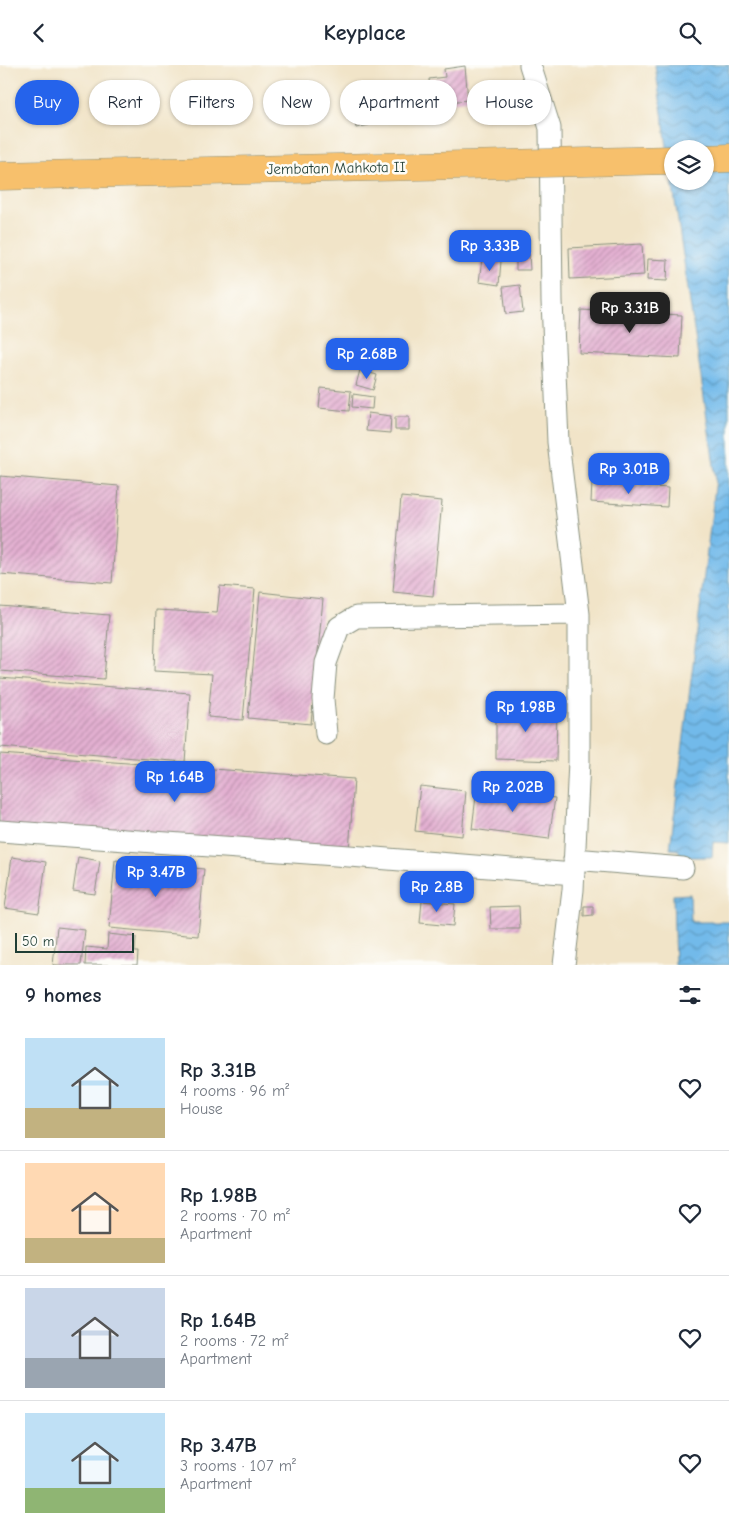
<!DOCTYPE html>
<html lang="en">
<head>
<meta charset="utf-8">
<style>
	:root { --surface:#fff; --page:#f2f2f3; --text:#1f2937; --muted:#747a83; --line:#e0e1e3; --accent:#2563eb }
	body { margin:0; font-family:"Comic Neue",sans-serif; background:var(--page); color:var(--text); height:100vh; display:flex; flex-direction:column; font-size:19px; white-space:nowrap }
	* { box-sizing:border-box; margin:0 }
	p { font-size:16px; color:var(--muted) }
	.icon { flex:none; width:28px; height:28px; fill:none; stroke:currentColor; stroke-width:2; stroke-linecap:round; stroke-linejoin:round }
	.map { position:relative; height:900px; overflow:hidden }
	.details { display:flex; flex-direction:column; background:var(--surface); flex:1 }
	.details>* { flex:none }
	.top-card { position:absolute; left:15px; top:15px; width:700px; height:45px; display:flex; gap:10px }
	.fabs { position:absolute; left:664px; top:75px; display:grid; gap:10px }
	.fabs a { display:grid; place-items:center; width:50px; height:50px; border-radius:50%; background:var(--surface); box-shadow:0 1px 4px #0004; font-size:25px }
	.scale { position:absolute; left:15px; bottom:12px; width:119px; box-sizing:border-box; padding-left:5px; border:2px solid #1f3d34; border-top:0; font-size:14px; line-height:18px; white-space:nowrap; color:#1f3d34; -webkit-text-stroke:4px #fdfcf7; paint-order:stroke }
	.price { position:absolute; translate:-50% -42px; padding:0 11px; border-radius:10px; background:var(--accent); color:#fff; font-size:16px; line-height:32px; filter:drop-shadow(0 1px 2px #0008) }
	.price::after { content:''; position:absolute; left:50%; top:30px; width:15px; height:11px; margin-left:-8px; background:inherit; clip-path:polygon(0 0,100% 0,50% 100%) }
	.price.current { background:#222; color:#fff }
	ul { padding:0; list-style:none }
	li { display:flex; align-items:center; gap:15px; height:125px; padding:0 25px }
	li+li { border-top:1px solid var(--line) }
	li span { display:grid; place-items:center; flex:none; width:140px; height:100px; border-radius:0px; color:#555 }
	li>.icon { margin-inline-start:auto }
	span .icon { width:60px; height:60px; fill:#fffc; stroke-width:1 }
	li b { font-size:21px }
	h2 { display:flex; justify-content:space-between; align-items:center; height:60px; padding:0 25px; font-size:21px }
	.pill { padding:0 18px; border-radius:22px; background:var(--surface); box-shadow:0 1px 4px #0004; font-size:18px; line-height:45px }
	.pill.current { background:var(--accent); color:#fff }
	header { display:flex; justify-content:space-between; align-items:center; height:65px; padding:0 25px; background:var(--surface); font-size:22px; font-weight:700 }
	.map>svg:first-child { display:block }
</style>
</head>
<body>
<header><svg class="icon" aria-label="back" viewBox="0 0 24 24"><path d="M15 5l-7 7 7 7"/></svg>Keyplace<svg class="icon" aria-label="search" viewBox="0 0 24 24"><circle cx="10" cy="10" r="6"/><path d="M15 15l6 6"/></svg></header>
<div class="map">
<svg width="729" height="900" viewBox="0 0 729 900">
	<defs>
		<pattern id="water-waves" width="16" height="10" patternUnits="userSpaceOnUse" patternTransform="scale(1.25)"><rect width="16" height="10" fill="#72baea"/><path d="M0 5q4-4 8 0t8 0" fill="none" stroke="#5d98be"/></pattern>
		<pattern id="building-hatch" width="6" height="6" patternUnits="userSpaceOnUse" patternTransform="scale(1.25)"><rect width="6" height="6" fill="#e4b0d2"/><path d="M-1 1l2-2M0 6l6-6M5 7l2-2" fill="none" stroke="#b890ab"/></pattern>
	</defs>
	<rect width="100%" height="100%" fill="#fdfcf7"/>
	<filter id="ink" filterUnits="userSpaceOnUse"><feTurbulence type="fractalNoise" baseFrequency=".02" numOctaves="2"/><feDisplacementMap in="SourceGraphic" scale="10" xChannelSelector="R" yChannelSelector="G"/><feConvolveMatrix kernelMatrix="1 2 1 2 8 2 1 2 1" color-interpolation-filters="sRGB"/></filter>
	<filter id="wash" filterUnits="userSpaceOnUse"><feTurbulence type="fractalNoise" baseFrequency=".0096" numOctaves="4" result="noise"/><feDisplacementMap in="SourceGraphic" scale="20" xChannelSelector="R" yChannelSelector="G"/><feGaussianBlur stdDeviation="1.12" result="paint"/><feColorMatrix in="noise" values="0 0 0 0 0 0 0 0 0 0 0 0 0 0 0 0 0 1.4 0 .05"/><feComposite in="paint" operator="in"/></filter>
	<g filter="url(#wash)">
		<rect width="100%" height="100%" fill="#f1e4c8"/>
		<path fill="url(#water-waves)" stroke="#487c8f" fill-rule="evenodd" d="M655,0H729V778L713,777L712,792H680L679,785L670,784L716,414ZM672,84H705V116H672Z
			M690,829L691,857H729V900H675L673,830Z"/>
		<g id="blocks">
			<path fill="url(#building-hatch)" d="M465,1L468,35L448,37L447,32L431,33L429,14L445,12L444,4Z
				M363,32L369,60L356,63L350,35Z
				M512,170L513,187H495V171Z
				M642,179L644,210L570,214L569,183Z
				M529,189L530,205H516V190Z
				M482,194L501,196L499,220L479,217Z
				M648,194L668,195L667,216L647,215Z
				M520,220L523,247L506,249L503,222Z
				M581,245L682,250L680,293L579,288Z
				M360,305L377,310L373,325L356,320Z
				M321,323L351,326L349,346L319,343Z
				M353,329L373,332L372,344L352,342Z
				M368,348L391,351L390,368L366,366Z
				M395,352H409V365H395Z
				M0,411L119,421L112,518L0,509Z
				M592,417L668,423L667,442L591,437Z
				M401,432L442,436L433,531L393,527Z
				M220,521L255,524L243,655L208,652L212,609L154,606L156,545L217,548Z
				M260,527L323,534L311,659L248,653Z
				M0,541L109,550L104,614L0,606Z
				M0,613L190,628L185,697L0,682Z
				M496,641L557,642L556,696L496,694Z
				M0,689L354,714L349,787L0,763Z
				M420,721L466,726L462,771L415,766Z
				M477,723L555,733L549,774L472,764Z
				M12,792L46,797L39,848L5,843Z
				M78,792L100,796L95,829L73,826Z
				M115,795L204,804L198,871L109,863Z
				M422,836L455,839L453,861L420,858Z
				M519,841L520,864H491L490,842Z
				M584,841H593V850L584,851Z
				M57,862L85,865L81,900H53Z
				M108,869L136,872L135,887H138L137,900H85L86,882L107,884Z"/>
		</g>
	</g>
	<g filter="url(#ink)">
		<use href="#blocks" fill-opacity="0" stroke="#88907e" stroke-width="1"/>
		<g fill="none" stroke-linecap="round" stroke-linejoin="round">
			<defs>
				<path id="minor" d="M530,0L550,63L552,236L558,377L579,549V696L573,825L564,900
					M326,669L323,634L326,598L339,562L356,552L579,549
					M0,766L363,792L574,809
					M574,794L683,803"/>
				<path id="major" d="M705,94L729,93
					M0,111L164,107"/>
			</defs>
			<use href="#minor" stroke="#88907e" stroke-width="23"/>
			<use href="#major" stroke="#88907e" stroke-width="29"/>
			<use href="#minor" stroke="#fff" stroke-width="21"/>
			<use href="#major" stroke="#f7c06c" stroke-width="28"/>
			<defs>
				<path id="major-bridge" d="M164,107L672,95"/>
			</defs>
			<use href="#major-bridge" stroke="#88907e" stroke-width="29" stroke-linecap="butt"/>
			<use href="#major-bridge" stroke="#f7c06c" stroke-width="28"/>
		</g>
	</g>
	<g text-anchor="middle" dominant-baseline="central" stroke-width="5" stroke-linejoin="round" paint-order="stroke">
		<g font-size="15" fill="#1f3d34" stroke="#fdfcf7">
			<text transform="translate(336 103) rotate(-1)">Jembatan Mahkota II</text>
		</g>
	</g>
</svg>
<div class="fabs">
<a><svg class="icon" aria-label="layers" viewBox="0 0 24 24"><path d="M12 4l9 5-9 5-9-5zM3 14l9 5 9-5"/></svg></a>
</div>
<div class="scale">50 m</div>
<b class="price" style="left:490px;top:207px">Rp 3.33B</b>
<b class="price current" style="left:630px;top:269px">Rp 3.31B</b>
<b class="price" style="left:367px;top:315px">Rp 2.68B</b>
<b class="price" style="left:629px;top:430px">Rp 3.01B</b>
<b class="price" style="left:526px;top:668px">Rp 1.98B</b>
<b class="price" style="left:175px;top:738px">Rp 1.64B</b>
<b class="price" style="left:513px;top:748px">Rp 2.02B</b>
<b class="price" style="left:156px;top:833px">Rp 3.47B</b>
<b class="price" style="left:437px;top:848px">Rp 2.8B</b>
<div class="top-card">
<a class="pill current">Buy</a>
<a class="pill">Rent</a>
<a class="pill">Filters</a>
<a class="pill">New</a>
<a class="pill">Apartment</a>
<a class="pill">House</a>
</div>
</div>
<section class="details">
<h2>9 homes<svg class="icon" aria-label="filters" viewBox="0 0 24 24"><path d="M4 7h16M4 17h16"/><circle cx="9" cy="7" r="2"/><circle cx="15" cy="17" r="2"/></svg></h2>
<ul>
<li><span style="background:linear-gradient(#bfe0f5 70%,#c2b280 0)"><svg class="icon" aria-label="home" viewBox="0 0 24 24"><path d="M3 11l9-7 9 7M6 9v11h12V9"/></svg></span><div><b>Rp 3.31B</b><p>4 rooms · 96 m²</p><p>House</p></div><svg class="icon" aria-label="heart" viewBox="0 0 24 24"><path d="M12 20l-8-8c-3-5 5-10 8-4 3-6 11-1 8 4z"/></svg></li>
<li><span style="background:linear-gradient(#ffd9b3 75%,#c2b280 0)"><svg class="icon" aria-label="home" viewBox="0 0 24 24"><path d="M3 11l9-7 9 7M6 9v11h12V9"/></svg></span><div><b>Rp 1.98B</b><p>2 rooms · 70 m²</p><p>Apartment</p></div><svg class="icon" aria-label="heart" viewBox="0 0 24 24"><path d="M12 20l-8-8c-3-5 5-10 8-4 3-6 11-1 8 4z"/></svg></li>
<li><span style="background:linear-gradient(#c9d6e8 70%,#9aa5b1 0)"><svg class="icon" aria-label="home" viewBox="0 0 24 24"><path d="M3 11l9-7 9 7M6 9v11h12V9"/></svg></span><div><b>Rp 1.64B</b><p>2 rooms · 72 m²</p><p>Apartment</p></div><svg class="icon" aria-label="heart" viewBox="0 0 24 24"><path d="M12 20l-8-8c-3-5 5-10 8-4 3-6 11-1 8 4z"/></svg></li>
<li><span style="background:linear-gradient(#bfe0f5 75%,#8fb573 0)"><svg class="icon" aria-label="home" viewBox="0 0 24 24"><path d="M3 11l9-7 9 7M6 9v11h12V9"/></svg></span><div><b>Rp 3.47B</b><p>3 rooms · 107 m²</p><p>Apartment</p></div><svg class="icon" aria-label="heart" viewBox="0 0 24 24"><path d="M12 20l-8-8c-3-5 5-10 8-4 3-6 11-1 8 4z"/></svg></li>
</ul>
</section>
</body>
</html>
